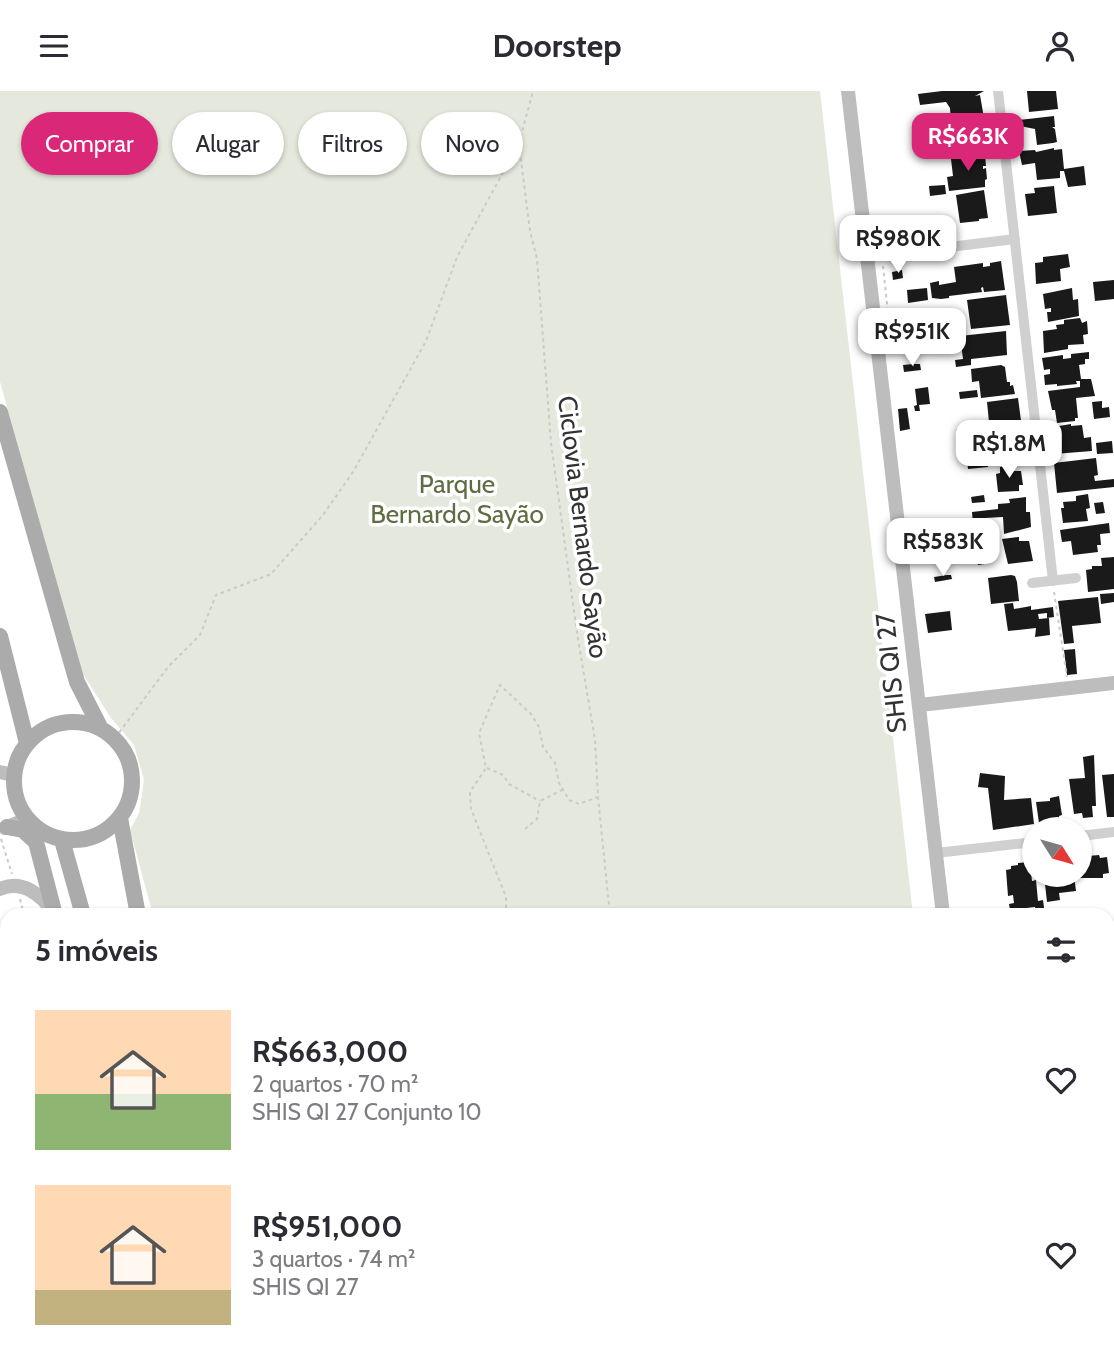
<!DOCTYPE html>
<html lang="pt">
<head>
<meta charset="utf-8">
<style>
	:root { --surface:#fff; --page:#f2f2f3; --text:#2b2b33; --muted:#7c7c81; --accent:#db2777 }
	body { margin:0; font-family:Cabin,sans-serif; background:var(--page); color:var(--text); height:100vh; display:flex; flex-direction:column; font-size:26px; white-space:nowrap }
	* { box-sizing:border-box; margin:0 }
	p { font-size:23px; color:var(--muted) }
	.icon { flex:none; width:38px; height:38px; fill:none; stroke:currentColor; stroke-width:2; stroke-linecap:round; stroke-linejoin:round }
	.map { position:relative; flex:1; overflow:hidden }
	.side { position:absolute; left:0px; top:817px; width:1115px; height:450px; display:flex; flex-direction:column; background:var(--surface); border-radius:21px 21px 0 0; box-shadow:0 2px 5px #0004 }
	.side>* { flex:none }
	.top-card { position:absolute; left:21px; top:21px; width:700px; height:63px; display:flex; gap:14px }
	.needle { width:46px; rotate:127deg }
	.controls { position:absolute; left:1022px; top:726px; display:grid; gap:14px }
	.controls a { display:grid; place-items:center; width:70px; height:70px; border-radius:50%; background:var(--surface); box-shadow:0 2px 5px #0004; font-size:35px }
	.price { position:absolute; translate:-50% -60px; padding:0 16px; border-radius:14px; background:#fff; color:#222; font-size:23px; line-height:46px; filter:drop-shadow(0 2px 4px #0008) }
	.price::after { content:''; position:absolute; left:50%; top:42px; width:21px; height:16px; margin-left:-10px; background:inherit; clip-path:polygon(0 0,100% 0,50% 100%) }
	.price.active { background:var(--accent); color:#fff }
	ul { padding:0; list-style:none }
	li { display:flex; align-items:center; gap:21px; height:175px; padding:0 35px }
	li span { display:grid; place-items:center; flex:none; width:196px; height:140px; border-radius:0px; color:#555 }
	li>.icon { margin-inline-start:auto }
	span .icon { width:84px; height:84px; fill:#fffc; stroke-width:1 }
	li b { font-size:30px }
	h2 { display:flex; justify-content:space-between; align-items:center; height:84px; padding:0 35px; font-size:30px }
	.chip { padding:0 24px; border-radius:32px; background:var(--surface); box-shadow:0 2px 5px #0004; font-size:24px; line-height:63px }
	.chip.active { background:var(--accent); color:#fff }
	header { display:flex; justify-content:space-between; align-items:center; height:91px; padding:0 35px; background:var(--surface); font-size:32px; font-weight:700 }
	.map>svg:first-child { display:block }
</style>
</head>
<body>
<header><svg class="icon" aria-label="menu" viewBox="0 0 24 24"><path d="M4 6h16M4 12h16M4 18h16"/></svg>Doorstep<svg class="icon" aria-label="person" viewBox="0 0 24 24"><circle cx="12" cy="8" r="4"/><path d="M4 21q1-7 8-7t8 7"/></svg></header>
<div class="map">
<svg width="1114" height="1266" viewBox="0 0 1114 1266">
	<rect width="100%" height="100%" fill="#fff"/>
	<path fill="#e5e9dd" d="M0,0H820L913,824H153L130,739L139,722L144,689L134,654L111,627L81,580L0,291Z
		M268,1260H965L966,1266H269Z"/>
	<path fill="#1a1a1a" d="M942,0H984L975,5L980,4L984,27L951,30L950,17L946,11L920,14L918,3Z
		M1027,0H1056L1058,18L1029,21Z
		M1054,25L1055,36H1052L1055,38L1057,51L1053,52L1037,54L1035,38L1020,35L1019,29Z
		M963,32L964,44H973V49L983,48L984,60L941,64L938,35Z
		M1054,57V59L1062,58L1064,78L1084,75L1086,94L1068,96L1064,80H1060V87L1037,89L1035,72L1022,74L1019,60L1035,59L1036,61Z
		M985,64L986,75H983V78L986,77L987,88L985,89V96L949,100L947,86L953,85L951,68Z
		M945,94L946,103L930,105L929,95Z
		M1054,95L1057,122L1028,125L1025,103L1035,102L1034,97Z
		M984,99L988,127L979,128V130L960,132L956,104Z
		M1068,163L1070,176L1060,178L1061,190L1036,193L1035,172L1043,171V166Z
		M1001,170L1005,199L984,201L983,196L981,197L982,201L949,205V207L941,208L932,207L930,192L939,190V194L956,191L954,176L983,172V176L990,175V172Z
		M902,179L903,187L893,189L892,181Z
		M1114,189V208L1095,210L1093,191Z
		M927,197L928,209L908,212L907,199Z
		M1072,197L1073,209L1078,208L1079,225L1048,231L1047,221H1051V217L1045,218L1043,203Z
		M1006,204L1010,234L971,238L967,209Z
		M963,226L964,240L918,245L916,231Z
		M1080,227L1082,232L1087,230L1088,243L1083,244L1084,253L1068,254V258L1044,262L1043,240L1057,238L1056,234L1064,233V229Z
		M1006,240L1007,264L971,268V274L956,276L955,269L963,268L960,245Z
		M934,245L936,259L915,262L914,256L903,257L902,247Z
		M1089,261V268H1085V273L1079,274L1081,288H1091L1095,305L1076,307L1078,327H1075V330L1057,332L1055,319H1052L1048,300L1080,296V290H1076L1077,293L1057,295V293L1045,294L1044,284L1050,283V278L1044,279L1042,267L1063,264V268L1071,267V263Z
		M913,273V276L914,273H920L921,279L904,281L903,274Z
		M1001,274L1005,276L1007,291H1010V295L1013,294L1015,303L981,307L979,290L972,291L971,278Z
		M928,296L930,313L919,314L920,320H915L914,315L917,314L915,298Z
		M977,299L978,306L960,308L959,301Z
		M1018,307L1022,337L990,341L987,311Z
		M1102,310V317L1109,316L1110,326L1094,328L1092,311Z
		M907,317L910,338L900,340L898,318Z
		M1071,333V335L1082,334L1084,347L1091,346L1092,360L1054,363L1052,351L1060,350V348H1055L1054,341L1059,340V335Z
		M982,335L983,342L957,345L956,339L959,337Z
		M1009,343L1010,348L1017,347V352L1020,351L1021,368L991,371L990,361H996L995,357L992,358L990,345Z
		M1112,350L1113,362L1097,363L1096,352Z
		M987,365L988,376L968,378L967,368Z
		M1096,367L1098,384L1094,385L1095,390L1114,388V396L1057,402L1054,372Z
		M1014,375V380H1021L1023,394H1019V400L998,401L996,383L1000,382V376Z
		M1088,403L1090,417L1086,418L1088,430L1063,432L1061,417H1064L1063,411L1076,410V405Z
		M984,404L985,411L972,412L971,406Z
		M1026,406V421H1030L1031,436L1004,443L1003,426L985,427L986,433L973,434L972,421L998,418V413L1010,412L1009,408Z
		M1103,411L1105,422L1096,423L1094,412Z
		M1109,432L1110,442L1100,443L1101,454H1097L1098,461L1073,464L1071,450L1062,451L1060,439Z
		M1019,446V450H1029L1033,470L1008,473L1002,448Z
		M989,448L991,472L978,474L976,449Z
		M1114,466V498L1088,501L1086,479L1092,478V475H1102L1101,467Z
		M947,484H951L952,488L935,491L934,486Z
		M1011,484L1015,485L1017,491L1019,510L991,513L988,487Z
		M1114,502V511L1101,513L1100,503Z
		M1098,506L1101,532L1072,535L1074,552L1064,553L1058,510Z
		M1013,512L1014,518L1031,515V519L1053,516L1054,526L1047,527V522L1038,523L1039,528L1049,527L1050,544L1035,546L1036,537L1008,540L1004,513Z
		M950,520L952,539L928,542L925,523Z
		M1075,558L1077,583L1067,584L1064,559Z
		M1094,664L1096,715H1092L1093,726L1083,727L1082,722L1074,723L1069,688L1085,687L1083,666Z
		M980,682L1005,685L1004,709L1031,707L1034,733L993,739L988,697L978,696Z
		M1114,683V726H1107L1102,684Z
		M1059,705L1062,724L1059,725V730L1039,732L1036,711L1050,710V707Z
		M1099,764L1100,767L1107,766L1109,782L1103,783V787H1079L1080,770L1089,769L1088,765Z
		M1030,771L1032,790L1036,789L1038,810L1043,809L1045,824H1036L1035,816L1010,819L1009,813L1014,812L1013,804L1008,805L1006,779L1011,778V775L1018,774V772Z
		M1044,784H1074L1076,800L1059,802L1060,809L1047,811Z
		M1114,920L1113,958L1108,959V921Z
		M1114,988V1018L1108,1019V989Z"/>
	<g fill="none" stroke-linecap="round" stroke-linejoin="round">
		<path stroke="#cacaca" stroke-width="2" stroke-dasharray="3.5 3.5" stroke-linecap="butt" d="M519,53L530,140L537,168L551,352L577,542L595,649L598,706L610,824
			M877,127L880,152
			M883,175L888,222
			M1054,501L1067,586
			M115,647L168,576L200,544L216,504L271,483L323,424L353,381L426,250L457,166L519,52L533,0
			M487,677L503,684L509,693L540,710
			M525,738L537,728L540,710L562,699
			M1,748L12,783
			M20,808L24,824
			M506,824V806L471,718L470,701L486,677L479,642L500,594L531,623L539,636L543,656L555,672L559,692L569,709L579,713L598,706
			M140,1260L142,1266
			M565,1260V1266
			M668,1260L669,1266"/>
		<path stroke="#d0d0d0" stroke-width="10" d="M998,0L1053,490
			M868,166L1015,148
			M1032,492L1076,487
			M1080,745L1114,741
			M936,762L1034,751
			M1108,973L1114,972"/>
		<path stroke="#bdbdbd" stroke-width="14" d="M848,0L943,824
			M920,614L1114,592
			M0,681L14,684
			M5,737L27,728
			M0,798C22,788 42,804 54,822
			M991,1260L992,1266"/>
		<path stroke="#ababab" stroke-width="16" d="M0,321L77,591L101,638
			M0,545L27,652
			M14 690a59 59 0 1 1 118 0a59 59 0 1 1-118 0Z
			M120,727L138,824
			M7,736L23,739L36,751L55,824
			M62,749L83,824
			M186,1260L188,1266
			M210,1260L212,1266
			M264,1260L266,1266"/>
	</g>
	<g text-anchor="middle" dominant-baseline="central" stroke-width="7" stroke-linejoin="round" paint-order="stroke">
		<g font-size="26" fill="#5f6d42" stroke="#fff">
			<text x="457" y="393">Parque<tspan x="457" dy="30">Bernardo Sayão</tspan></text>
		</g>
		<g font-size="26" fill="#333" stroke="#fff">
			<text transform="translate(583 436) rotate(83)">Ciclovia Bernardo Sayão</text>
			<text transform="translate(891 582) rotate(-96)">SHIS QI 27</text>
		</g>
	</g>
</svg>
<div class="controls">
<a><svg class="needle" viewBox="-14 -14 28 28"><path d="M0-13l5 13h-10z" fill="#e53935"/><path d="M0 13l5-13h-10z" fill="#7c7c81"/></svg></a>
</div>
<b class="price active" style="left:968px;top:82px">R$663K</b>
<b class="price" style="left:898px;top:184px">R$980K</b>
<b class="price" style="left:912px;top:277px">R$951K</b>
<b class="price" style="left:1009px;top:389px">R$1.8M</b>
<b class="price" style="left:943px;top:487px">R$583K</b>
<div class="top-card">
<a class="chip active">Comprar</a>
<a class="chip">Alugar</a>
<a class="chip">Filtros</a>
<a class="chip">Novo</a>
</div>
<section class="side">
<h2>5 imóveis<svg class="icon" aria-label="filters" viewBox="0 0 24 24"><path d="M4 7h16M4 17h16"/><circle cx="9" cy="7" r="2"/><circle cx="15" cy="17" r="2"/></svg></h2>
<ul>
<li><span style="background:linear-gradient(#ffd9b3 60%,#8fb573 0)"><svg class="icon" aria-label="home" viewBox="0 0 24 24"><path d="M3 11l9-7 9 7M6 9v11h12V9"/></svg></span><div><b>R$663,000</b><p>2 quartos · 70 m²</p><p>SHIS QI 27 Conjunto 10</p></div><svg class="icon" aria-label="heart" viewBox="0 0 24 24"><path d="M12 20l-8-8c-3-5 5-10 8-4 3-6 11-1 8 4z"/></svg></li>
<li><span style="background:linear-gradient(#ffd9b3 75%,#c2b280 0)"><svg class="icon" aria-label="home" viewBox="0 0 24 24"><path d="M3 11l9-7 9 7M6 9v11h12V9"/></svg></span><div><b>R$951,000</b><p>3 quartos · 74 m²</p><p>SHIS QI 27</p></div><svg class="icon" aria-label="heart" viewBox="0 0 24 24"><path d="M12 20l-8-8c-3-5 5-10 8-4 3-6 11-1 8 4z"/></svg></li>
</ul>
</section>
</div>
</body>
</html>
